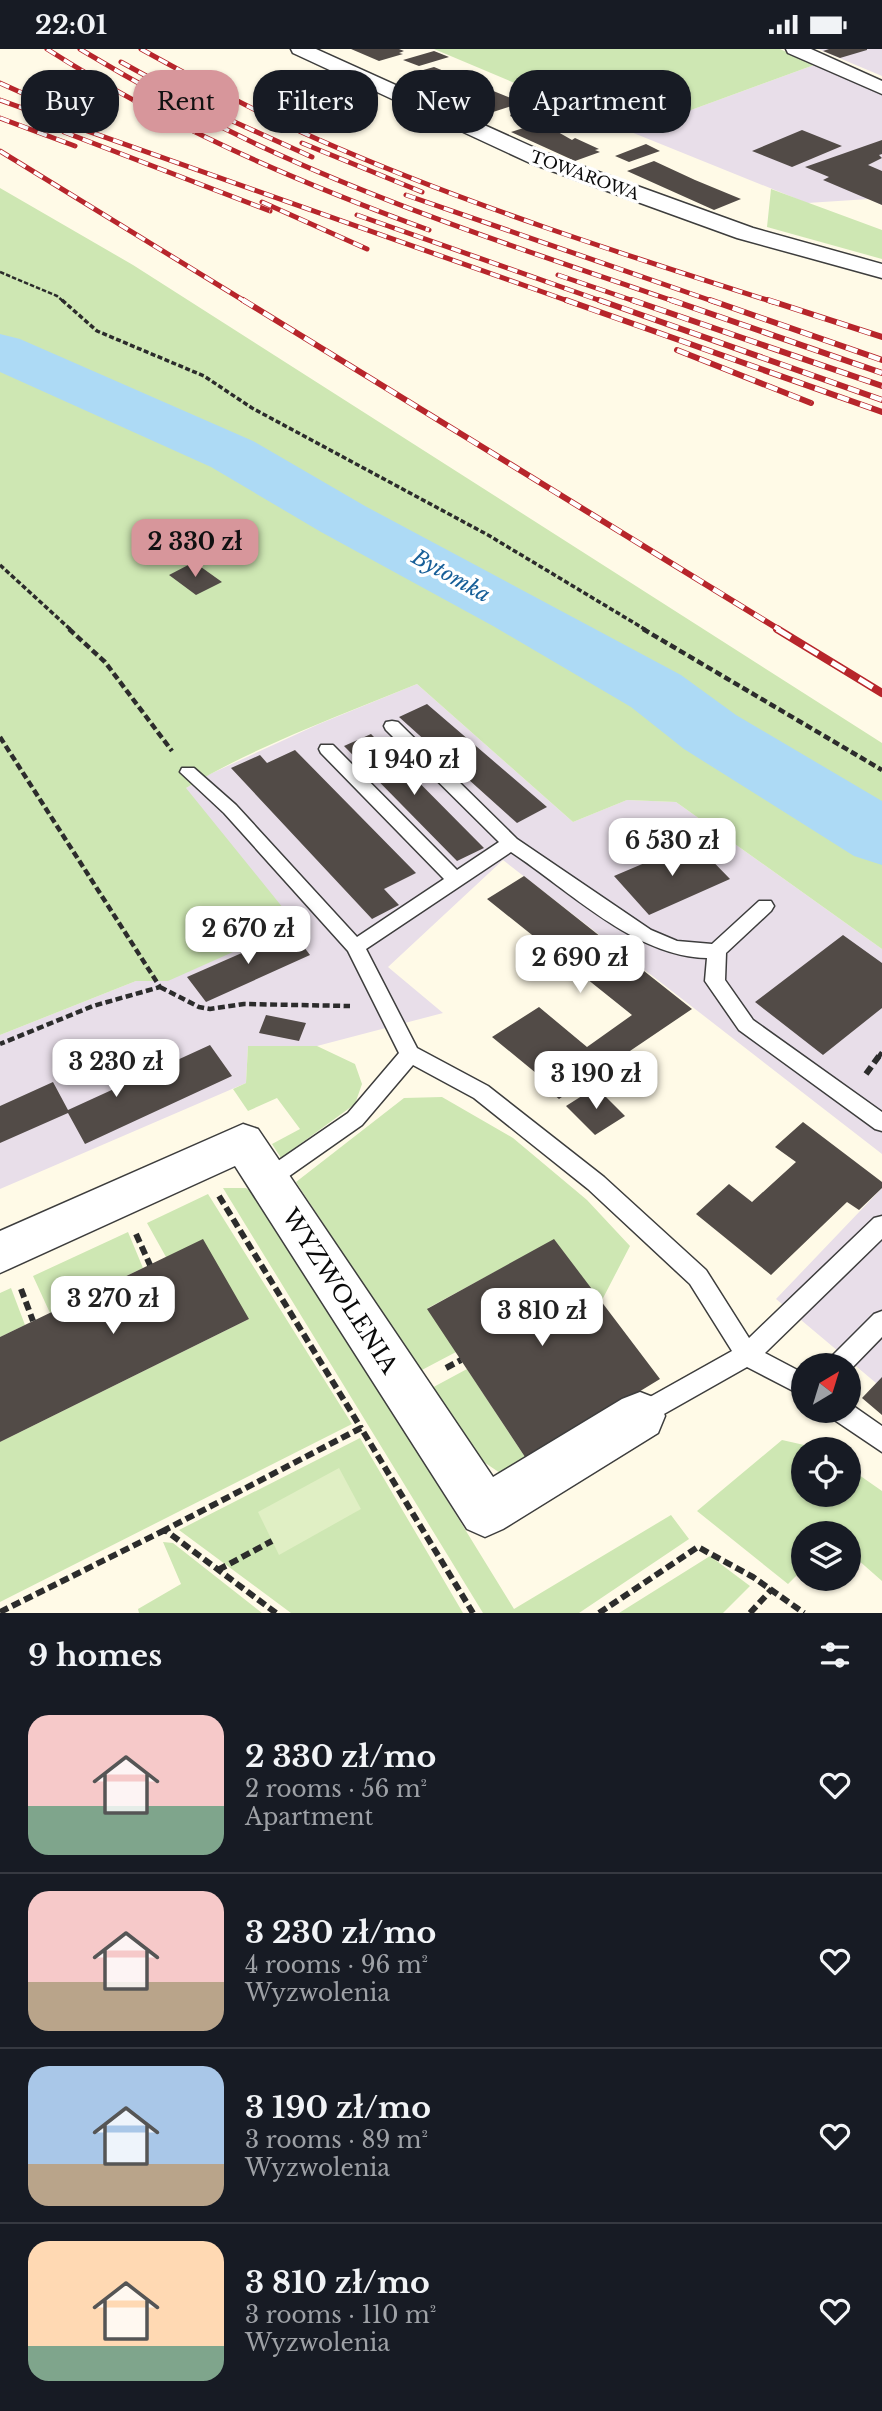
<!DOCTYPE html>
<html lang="en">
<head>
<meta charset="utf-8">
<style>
	:root { --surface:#171b24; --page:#242831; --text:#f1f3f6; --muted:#9ea1a6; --line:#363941; --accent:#d7969b }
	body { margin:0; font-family:"Libre Baskerville",serif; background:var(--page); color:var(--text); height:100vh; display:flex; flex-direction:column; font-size:26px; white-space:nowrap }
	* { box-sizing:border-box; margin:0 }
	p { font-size:23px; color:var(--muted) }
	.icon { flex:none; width:38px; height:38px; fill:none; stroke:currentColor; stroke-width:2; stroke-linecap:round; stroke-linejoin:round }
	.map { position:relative; height:1564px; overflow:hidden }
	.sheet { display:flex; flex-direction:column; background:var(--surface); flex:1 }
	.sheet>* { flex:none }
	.banner { position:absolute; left:21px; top:21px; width:840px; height:63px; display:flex; gap:14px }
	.needle { width:46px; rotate:38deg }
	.controls { position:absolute; left:791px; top:1304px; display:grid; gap:14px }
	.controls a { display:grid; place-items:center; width:70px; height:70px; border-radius:50%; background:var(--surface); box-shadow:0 2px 5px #0004; font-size:35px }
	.price { position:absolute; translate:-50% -60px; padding:0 16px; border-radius:14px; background:#fff; color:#222; font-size:23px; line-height:46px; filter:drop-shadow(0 2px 4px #0008) }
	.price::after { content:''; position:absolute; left:50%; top:42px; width:21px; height:16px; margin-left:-10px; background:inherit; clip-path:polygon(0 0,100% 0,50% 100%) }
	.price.selected { background:var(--accent); color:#111 }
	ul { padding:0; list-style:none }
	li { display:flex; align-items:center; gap:21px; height:175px; padding:0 28px }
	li+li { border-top:2px solid var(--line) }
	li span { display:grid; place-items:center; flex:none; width:196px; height:140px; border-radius:21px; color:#555 }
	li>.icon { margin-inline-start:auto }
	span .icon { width:84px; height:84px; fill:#fffc; stroke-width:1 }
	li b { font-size:30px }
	h2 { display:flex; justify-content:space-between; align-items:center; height:84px; padding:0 28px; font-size:30px }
	.pill { padding:0 24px; border-radius:28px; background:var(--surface); box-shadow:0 2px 5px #0004; font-size:24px; line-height:63px }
	.pill.selected { background:var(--accent); color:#111 }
	.status { display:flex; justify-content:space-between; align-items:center; height:49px; padding:0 35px; background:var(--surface); direction:ltr }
	.status svg { height:19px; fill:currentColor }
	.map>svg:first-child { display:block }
</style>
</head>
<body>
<div class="status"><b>22:01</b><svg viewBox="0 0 49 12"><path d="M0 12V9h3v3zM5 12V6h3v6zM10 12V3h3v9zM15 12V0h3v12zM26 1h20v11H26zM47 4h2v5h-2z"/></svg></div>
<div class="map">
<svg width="882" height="1564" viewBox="0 0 882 1564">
	<rect width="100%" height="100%" fill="#fffae7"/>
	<path fill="#e8dee9" d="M819,0H882V27L825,3Z
		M814,16L882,46V156L869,150L807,154L631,83Z
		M417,635L573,773L627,751L676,753L882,900V1105L503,811L388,918L443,964L317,997H248L246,1034L0,1140V986L136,932H168L186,739L208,726L319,675Z
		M882,1139V1339L776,1250Z"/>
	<path fill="#cee7b3" d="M434,0H780L814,16L631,83Z
		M0,139L133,216L882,694V900L676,753L627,751L573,773L417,635C339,667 258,696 186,739L296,875L168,932H136L0,986Z
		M771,140L882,181V210L767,178Z
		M248,997H317L355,1015L362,1035L355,1055L281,1109L272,1095L300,1080L277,1049L248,1062L233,1040L246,1034Z
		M442,1048L513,1089L587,1151L630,1197L601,1253L554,1191L428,1259L456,1303L420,1322L296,1133L404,1049Z
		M223,1139H246L263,1152L514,1560L671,1466L689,1490L579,1564H483Z
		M208,1145L352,1375L0,1553V1393L249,1270L166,1208L147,1174Z
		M128,1183L143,1219L50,1264L33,1227Z
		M11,1239L25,1276L0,1288V1244Z
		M467,1320L527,1411L503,1426L475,1407L428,1341Z
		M360,1389L463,1564H291L179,1481Z
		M782,1391L822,1400H803V1446H849V1419L882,1442V1532L849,1503V1484H803V1520L788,1535L697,1462Z
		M163,1493L173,1494L262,1564H139L138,1560L181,1535Z
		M710,1507L750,1537L723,1564H619Z"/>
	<path fill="#e0efc4" d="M339,1419L361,1460L279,1506L258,1463Z"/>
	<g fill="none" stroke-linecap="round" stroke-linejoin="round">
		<path fill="#addaf5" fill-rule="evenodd" d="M0,285L20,290L253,392L365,457L681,626L736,666L882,752V816L854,807L684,700L631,658L493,577L321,483L211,418L0,323Z"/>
	</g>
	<path fill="#524b47" d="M351,0H399L404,2L399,4L403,5L379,12Z
		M829,0H867V1L840,9L823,2Z
		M434,2L449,8L419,17L403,11Z
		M434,18L518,52L515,53L518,55L493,63L409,25Z
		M545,54L559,59L520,71L510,67L511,65Z
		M536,75H544L572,91L575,89L599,100L595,101L600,103L575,112L511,83Z
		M802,81L842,97L792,118L752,102Z
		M882,91V105L879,106L882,109L868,116L882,122V156L823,131L829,128L805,118Z
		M646,95L660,102L629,113L615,107Z
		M654,112L695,131L741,150L714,161L627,122Z
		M194,513L222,533L196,546L169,526Z
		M427,655L547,758L517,774L399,668Z
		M371,685L484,799L457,812L344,697Z
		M295,701L416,824L384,840L399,856L372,870L231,719L260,706L267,714Z
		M694,793L730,830L649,866L614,827Z
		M524,827L692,960L559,1050L539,1033L542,1029L492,988L539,958L587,998L632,966L487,850Z
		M292,882L310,906L206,953L187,928Z
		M843,886L882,914V959L823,1006L755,953Z
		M266,966L306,974L299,992L259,984Z
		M210,996L232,1027L85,1095L68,1064L0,1094V1057L53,1033L68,1061Z
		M596,1038L625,1067L595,1086L566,1057Z
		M803,1073L882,1133V1139L859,1161L847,1153L771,1226L696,1165L729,1135L752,1153L796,1113L775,1098Z
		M203,1190L249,1270L0,1393V1288Z
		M554,1190L660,1330L527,1411L427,1260Z
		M882,1328V1366L862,1349Z"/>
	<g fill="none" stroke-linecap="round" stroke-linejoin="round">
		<defs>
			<path id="lane" d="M392,672L398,673L517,790L651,881L677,892L712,895L759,852H771L774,857L771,862L726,904L725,931L753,971L882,1063V1082L875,1080L739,981L705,932L707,909C635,908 569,841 511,803L366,900L417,999L488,1037L604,1128L706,1221L749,1289L874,1169L882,1167V1190L765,1304L803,1324V1347L747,1318L648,1374L640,1377L632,1374L628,1366L632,1358L732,1302L690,1235L588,1140L474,1049L413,1016L362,1076L275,1137L267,1140L259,1137L256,1131L259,1125L348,1064L399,1004L348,902L224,764L180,723L182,719H194L236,756L357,888L444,830L321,704L319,700L321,696H333L457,821L499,793L386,681L384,677L386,673Z
				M882,1262V1288L849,1322V1316H827L831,1308L874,1265Z
				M849,1354L882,1377V1403L833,1370L829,1362H849Z"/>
			<path id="street" d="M291,0H316L546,104L753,179L882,215V229L737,189L530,114L293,4Z
				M786,0H811L882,32V45L788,4Z
				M243,1075L258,1080L493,1428L622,1350L640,1343L658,1350L665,1367L658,1384L503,1480L485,1488L467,1480L235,1117L0,1224V1182Z"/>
		</defs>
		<use href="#lane" stroke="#3d3d3d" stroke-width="3"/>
		<use href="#street" stroke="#3d3d3d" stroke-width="3"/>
		<path stroke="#2c2c2c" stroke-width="2.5" stroke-dasharray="4.5 2" stroke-linecap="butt" d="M0,223L57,247L64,253"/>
		<path stroke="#2c2c2c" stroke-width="3.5" stroke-dasharray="5 2.5" stroke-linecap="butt" d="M62,251L97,282L204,327L252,359L488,486L646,581
			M0,516L71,581"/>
		<path stroke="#2c2c2c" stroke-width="4.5" stroke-dasharray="7 3.5" stroke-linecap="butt" d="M69,580L105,613L172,702
			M643,580L882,721
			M0,688L160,938L93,957L0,995
			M160,938L199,958L210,960L244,955L350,957
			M878,1009L882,1003"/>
		<path stroke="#2c2c2c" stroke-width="6" stroke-dasharray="9 4.5" stroke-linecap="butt" d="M866,1025L879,1007
			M219,1147L361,1379
			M136,1185L150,1216
			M21,1240L33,1272
			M446,1319L461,1311
			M218,1521L272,1492
			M0,1563L165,1481
			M276,1564L165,1481L361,1379L473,1564
			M599,1564L698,1498L753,1528L804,1564
			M750,1564L772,1540"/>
		<use href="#lane" fill="#fff" fill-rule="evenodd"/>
		<use href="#street" fill="#fff" fill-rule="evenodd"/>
		<defs>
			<path id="rail-far2" d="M47,0C167,77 295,132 429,181
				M80,0C138,35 197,67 258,96C393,159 536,205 676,253
				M141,0C199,32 256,63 317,90C465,155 619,204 773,253
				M121,13L206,60L312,108
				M0,34L71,66
				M0,51L571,253
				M0,69L75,97
				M64,83L270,162
				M302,94L422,143
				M0,102L246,253
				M406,146L715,253
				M262,153L367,200
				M357,166L604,253
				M558,226L637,253"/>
			<path id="rail-far1" d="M243,251L780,581
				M566,251L882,363
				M599,251L882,351
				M632,251L882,337
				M671,251L882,324
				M710,251L882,311
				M768,251L882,288
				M677,301L811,354"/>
			<path id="rail" d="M777,580L882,644"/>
		</defs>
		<use href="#rail-far2" stroke="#b7252b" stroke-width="5"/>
		<use href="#rail-far1" stroke="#b7252b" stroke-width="6"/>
		<use href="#rail" stroke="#b7252b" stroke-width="8"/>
		<use href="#rail-far2" stroke="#fff" stroke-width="3.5" stroke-dasharray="10" stroke-linecap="butt"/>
		<use href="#rail-far1" stroke="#fff" stroke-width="4.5" stroke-dasharray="12" stroke-linecap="butt"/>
		<use href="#rail" stroke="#fff" stroke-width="5" stroke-dasharray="16" stroke-linecap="butt"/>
	</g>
	<g text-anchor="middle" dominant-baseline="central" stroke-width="7" stroke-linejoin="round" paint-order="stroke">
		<g font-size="16" fill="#0a0a0a" stroke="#fff">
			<text transform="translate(585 126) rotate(20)">TOWAROWA</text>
		</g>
		<g font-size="21" font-style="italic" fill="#175f98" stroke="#fff">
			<text transform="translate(451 527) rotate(29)">Bytomka</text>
		</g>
		<g font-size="23" fill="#0a0a0a" stroke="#fff">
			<text transform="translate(340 1242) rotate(57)">WYZWOLENIA</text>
		</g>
	</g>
</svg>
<div class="controls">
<a><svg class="needle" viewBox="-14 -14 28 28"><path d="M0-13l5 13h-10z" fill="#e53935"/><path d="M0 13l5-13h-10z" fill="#9ea1a6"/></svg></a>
<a><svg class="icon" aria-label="locate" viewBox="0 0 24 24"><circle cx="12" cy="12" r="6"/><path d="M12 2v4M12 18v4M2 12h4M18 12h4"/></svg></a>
<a><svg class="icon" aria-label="layers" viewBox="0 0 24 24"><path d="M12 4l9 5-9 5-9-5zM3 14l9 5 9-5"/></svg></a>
</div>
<b class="price selected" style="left:195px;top:530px">2 330 zł</b>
<b class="price" style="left:414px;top:748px">1 940 zł</b>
<b class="price" style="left:672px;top:829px">6 530 zł</b>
<b class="price" style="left:248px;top:917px">2 670 zł</b>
<b class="price" style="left:580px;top:946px">2 690 zł</b>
<b class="price" style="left:116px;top:1050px">3 230 zł</b>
<b class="price" style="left:596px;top:1062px">3 190 zł</b>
<b class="price" style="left:113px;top:1287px">3 270 zł</b>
<b class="price" style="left:542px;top:1299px">3 810 zł</b>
<div class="banner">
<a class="pill">Buy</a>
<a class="pill selected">Rent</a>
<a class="pill">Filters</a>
<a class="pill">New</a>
<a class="pill">Apartment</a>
</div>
</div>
<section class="sheet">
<h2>9 homes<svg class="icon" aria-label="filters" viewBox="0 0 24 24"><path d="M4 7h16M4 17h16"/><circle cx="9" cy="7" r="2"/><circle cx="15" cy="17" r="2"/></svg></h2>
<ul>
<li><span style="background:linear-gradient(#f6c9c9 65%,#7fa58c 0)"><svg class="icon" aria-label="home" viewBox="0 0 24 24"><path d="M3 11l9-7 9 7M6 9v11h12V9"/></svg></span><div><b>2 330 zł/mo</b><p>2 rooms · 56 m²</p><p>Apartment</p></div><svg class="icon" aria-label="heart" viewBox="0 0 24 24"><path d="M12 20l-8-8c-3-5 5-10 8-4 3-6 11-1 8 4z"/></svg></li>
<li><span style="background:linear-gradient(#f6c9c9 65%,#b9a48a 0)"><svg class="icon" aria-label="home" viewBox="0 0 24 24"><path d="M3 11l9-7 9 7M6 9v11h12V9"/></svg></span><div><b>3 230 zł/mo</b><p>4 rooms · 96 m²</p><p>Wyzwolenia</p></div><svg class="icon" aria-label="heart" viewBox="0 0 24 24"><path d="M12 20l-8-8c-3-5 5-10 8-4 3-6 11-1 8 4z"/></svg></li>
<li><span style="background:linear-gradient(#a9c7e8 70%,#b9a48a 0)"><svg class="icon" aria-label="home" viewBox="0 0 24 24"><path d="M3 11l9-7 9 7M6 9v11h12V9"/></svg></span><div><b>3 190 zł/mo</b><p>3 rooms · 89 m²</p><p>Wyzwolenia</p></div><svg class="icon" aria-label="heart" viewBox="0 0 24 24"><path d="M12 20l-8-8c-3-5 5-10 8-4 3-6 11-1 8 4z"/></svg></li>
<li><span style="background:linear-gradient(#ffd9b3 75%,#7fa58c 0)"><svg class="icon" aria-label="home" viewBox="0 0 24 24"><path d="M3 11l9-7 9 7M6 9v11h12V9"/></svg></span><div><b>3 810 zł/mo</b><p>3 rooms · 110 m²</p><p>Wyzwolenia</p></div><svg class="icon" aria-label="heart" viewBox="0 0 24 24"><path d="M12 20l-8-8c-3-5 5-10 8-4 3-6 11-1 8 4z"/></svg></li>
</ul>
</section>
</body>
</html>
